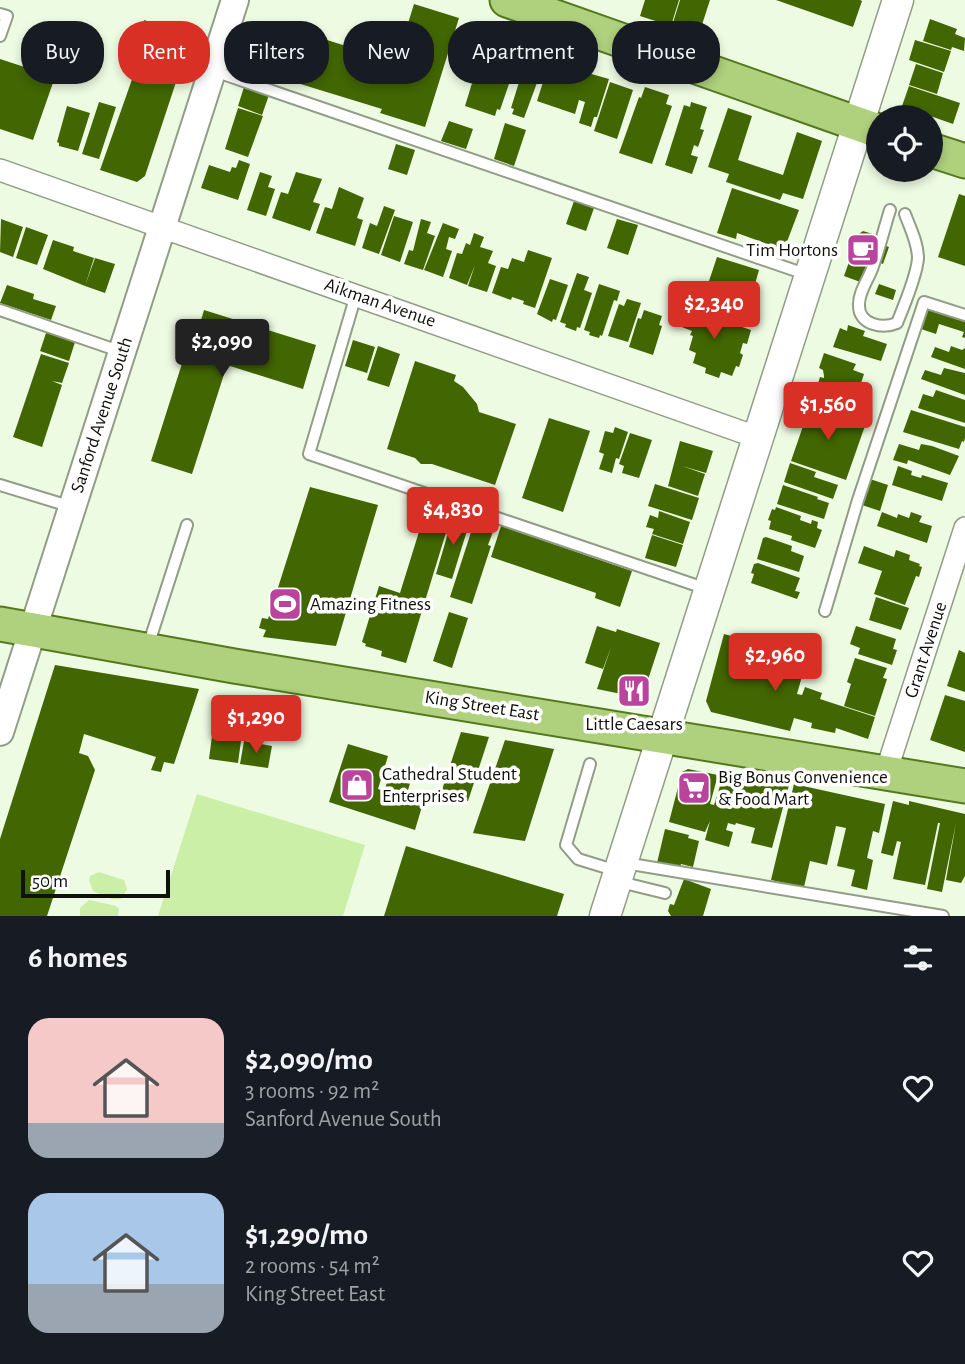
<!DOCTYPE html>
<html lang="en">
<head>
<meta charset="utf-8">
<style>
	:root { --surface:#171b24; --page:#242831; --text:#f1f3f6; --muted:#9ea1a6; --accent:#d93025 }
	body { margin:0; font-family:"Alegreya Sans",sans-serif; background:var(--page); color:var(--text); height:100vh; display:flex; flex-direction:column; font-size:26px; white-space:nowrap }
	* { box-sizing:border-box; margin:0 }
	p { font-size:23px; color:var(--muted) }
	.icon { flex:none; width:38px; height:38px; fill:none; stroke:currentColor; stroke-width:2; stroke-linecap:round; stroke-linejoin:round }
	.map { position:relative; height:916px; overflow:hidden }
	.panel { display:flex; flex-direction:column; background:var(--surface); flex:1 }
	.panel>* { flex:none }
	.hud { position:absolute; left:21px; top:21px; width:924px; height:63px; display:flex; gap:14px }
	.fabs { position:absolute; left:866px; top:105px; display:grid; gap:14px }
	.fabs a { display:grid; place-items:center; width:77px; height:77px; border-radius:50%; background:var(--surface); box-shadow:0 4px 10px #0003; font-size:35px }
	.scale { position:absolute; left:21px; bottom:18px; width:149px; box-sizing:border-box; padding-left:7px; border:4px solid #0e120b; border-top:0; font-size:19px; line-height:24px; white-space:nowrap; color:#0e120b; -webkit-text-stroke:5px #fff; paint-order:stroke }
	.price { position:absolute; translate:-50% -60px; padding:0 16px; border-radius:7px; background:var(--accent); color:#fff; font-size:23px; line-height:46px; filter:drop-shadow(0 2px 4px #0008) }
	.price::after { content:''; position:absolute; left:50%; top:42px; width:21px; height:16px; margin-left:-10px; background:inherit; clip-path:polygon(0 0,100% 0,50% 100%) }
	.price.selected { background:#222; color:#fff }
	ul { padding:0; list-style:none }
	li { display:flex; align-items:center; gap:21px; height:175px; padding:0 28px }
	li span { display:grid; place-items:center; flex:none; width:196px; height:140px; border-radius:21px; color:#555 }
	li>.icon { margin-inline-start:auto }
	span .icon { width:84px; height:84px; fill:#fffc; stroke-width:1 }
	li b { font-size:30px }
	h2 { display:flex; justify-content:space-between; align-items:center; height:84px; padding:0 28px; font-size:30px }
	.tag { padding:0 24px; border-radius:28px; background:var(--surface); box-shadow:0 4px 10px #0003; font-size:24px; line-height:63px }
	.tag.selected { background:var(--accent); color:#fff }
	.map>svg:first-child { display:block }
</style>
</head>
<body>
<div class="map">
<svg width="965" height="916" viewBox="0 0 965 916">
	<rect width="100%" height="100%" fill="#eefbe3"/>
	<path fill="#cbefa6" d="M197,794L365,845L343,916H158Z
		M99,872L124,880L127,889L121,899H112L93,891L89,880L90,876Z
		M89,900L116,906L119,909L118,916H80V908Z"/>
	<path fill="#426602" d="M645,0H679L671,26L640,16Z
		M680,0H710L699,34L672,26Z
		M776,0H860L862,1L853,27Z
		M414,4L459,18L425,127L380,113L382,109L284,79L299,31L396,62Z
		M930,19L957,29L955,34L965,38L964,51L952,47L951,50L923,41Z
		M144,20L183,33L176,55L146,45L147,43L138,40Z
		M915,40L951,51L944,72L909,60Z
		M484,44L519,55L500,110L497,109L495,116L465,106Z
		M553,51L591,63L588,73L609,79L597,117H594L591,127L579,123L585,102L579,100L575,114L537,101Z
		M141,54L180,70L145,176L137,182L100,170Z
		M524,54L545,61L524,118L512,114L514,109L511,108L520,79L516,78Z
		M0,59L55,77L33,140L0,129Z
		M916,64L943,73L937,94L909,85Z
		M610,82L633,90L617,139L594,131Z
		M909,86L960,103L953,124L902,106Z
		M244,87L269,95L262,115L238,106Z
		M645,87L669,95L666,104L672,106L652,164L619,153L639,97L641,98Z
		M99,102L116,107L99,159L82,154Z
		M691,102L707,107L700,129L704,130L698,147L694,145L691,155L698,157L692,174L665,165L684,105L690,107Z
		M67,106L90,113L78,151L59,146V143L57,142Z
		M238,108L263,116L248,157L225,149Z
		M728,108L752,116L738,160L783,175L797,132L822,141L803,199L783,193L780,200L726,182L729,174L708,167Z
		M449,121L473,129L466,149L441,141Z
		M505,123L526,130L514,166L494,159Z
		M396,144L415,150L407,175L388,169Z
		M239,160L250,164L238,200L201,188L209,165L230,172L232,167L236,168Z
		M260,172L272,176L268,187L275,189L266,216L247,210Z
		M296,172L322,179L313,202L320,204L310,231L272,218L281,192L288,194Z
		M339,187L364,198L357,218L363,220L355,246L316,233L325,207L332,209Z
		M732,188L799,210L782,255L764,248L765,243L737,233L736,239L717,233Z
		M959,194L965,196V266L938,257Z
		M574,201L594,208L586,231L566,224Z
		M384,206L395,210L379,254L362,248L370,223L377,226Z
		M394,216L413,222L400,262L381,255Z
		M1,219L23,227L13,257L0,252Z
		M421,219L431,222L427,233L435,236L423,270L404,264L409,250L413,251Z
		M617,219L638,225L628,255L607,248Z
		M443,223L459,229L455,239L449,237L446,249L452,251L443,277L424,270Z
		M26,227L48,235L37,265L16,258Z
		M863,231L876,235L878,243L889,247L883,264L872,260L863,283L844,276L859,234Z
		M474,233L484,237L480,247L493,251L488,263L496,266L487,292L468,286L475,265L467,285L449,278L457,253L462,254L466,243L470,245Z
		M53,240L74,247L73,251L94,258L85,286L43,269Z
		M528,250L552,258L535,308L523,304L524,301L512,297L511,300L492,293L501,267L508,269L512,258L524,262Z
		M717,257L759,270L755,284L750,283L747,293L709,281Z
		M95,258L115,264L105,293L85,286Z
		M577,273L589,277L584,290L592,293L580,328L577,327L576,331L565,327L566,324L560,322Z
		M550,279L568,285L556,320L553,319L552,322L537,314Z
		M599,284L620,291L617,301L614,300L602,336L600,335L599,338L589,335L590,332L584,330Z
		M879,284L896,290L893,300L875,294Z
		M7,285L34,294L33,299L56,306L51,320L0,303Z
		M707,287L754,301L746,326L707,313L710,305L702,303Z
		M627,299L641,303L628,342L608,336L619,304L624,306Z
		M680,306L751,330L747,344L743,343L740,353L743,355L739,367L736,366L732,376L721,372L719,378L705,373L706,368L693,363L696,353L689,350L693,336L690,335L692,331L674,324Z
		M930,307L965,318V338L962,337L964,332L939,324L936,334L918,328L925,310Z
		M204,310L316,345L303,389L227,365L192,474L151,461L192,332L197,334Z
		M644,310L662,316L659,325L662,326L653,355L629,347L638,318L641,319Z
		M848,325L865,331L863,336L887,344L881,361L833,347L840,328L847,331Z
		M47,330L76,339L69,361L40,351Z
		M353,340L375,347L367,373L345,366Z
		M378,346L400,354L389,387L367,380Z
		M951,346L962,350L965,348V369L931,357L935,347L949,352Z
		M824,353L856,364L853,370L864,374L861,383L872,386L866,402L855,397L857,392L849,389L848,392L836,388L834,393L817,387L820,377L824,378V376L823,370L819,368Z
		M41,354L69,363L62,383L52,381L62,385L42,447L13,437Z
		M415,361L456,375L454,381L463,387L477,404L479,412L516,424L495,485L432,464H421L415,458L387,449Z
		M944,368L965,373V395L921,379L925,370L941,375Z
		M936,390L965,400V423L918,408L923,394L933,397Z
		M811,403L866,423L846,480L791,461Z
		M911,410L965,427V438L964,442L962,441L959,449L903,432Z
		M549,418L590,431L563,512L522,498Z
		M615,427L628,432L619,459L616,458L612,473L599,469L604,454L599,452L605,431L613,433Z
		M630,433L652,440L639,478L622,473L624,466L619,464Z
		M680,441L713,451L706,473L682,466L705,474L698,496L668,486Z
		M899,444L919,450L921,444L932,446L959,456L950,475L908,460L907,464L893,460Z
		M790,463L816,472L814,477L838,485L833,499L784,482Z
		M898,466L912,471L911,475L921,478L922,475L948,483L942,501L892,485Z
		M870,479L888,485L880,511L862,505Z
		M655,484L699,498L692,520L648,506Z
		M783,485L818,497L817,499L829,503L824,519L777,504Z
		M310,487L378,505L336,646L263,637L266,630L259,628L262,618L268,619Z
		M427,506L452,513L406,663L381,656L382,651L365,646L366,644L362,642L379,586L400,593Z
		M776,507L801,516L800,520L811,524L812,520L818,522L817,528L822,530L815,548L791,540L792,536L769,529L771,521L768,520L772,509L775,510Z
		M659,511L690,522L683,544L652,534L654,529L646,527L650,515L658,518Z
		M882,512L897,518L898,514L909,518L911,512L922,516L919,522L932,526L927,543L877,526Z
		M453,516L470,521L452,579L436,574Z
		M474,523L494,529L488,545L491,546L472,604L450,597Z
		M501,526L632,571L620,607L595,598L596,593L491,557Z
		M652,535L683,545L676,567L645,558Z
		M766,537L792,546L791,551L804,556L799,572L757,559L763,538Z
		M864,546L894,557L896,550L910,555L909,560L920,564L919,566L922,567L919,577L916,576L905,605L874,594L882,571L858,563Z
		M758,563L800,578L795,591L800,592L797,599L751,583L754,574L751,573L754,564Z
		M876,597L909,608L901,630L869,620Z
		M449,612L468,618L452,668L433,661Z
		M597,626L616,632L617,629L660,643L644,692L636,697L597,689L611,647L603,669L585,663Z
		M856,626L896,639L893,649L897,650L892,665L858,654L860,648L850,644Z
		M724,634L757,643L751,668L772,674L779,647L808,655L797,694L802,695L805,687L822,693L820,699L875,717L868,739L836,728L835,733L811,728L812,723L794,718L790,731L711,712L706,701Z
		M959,650L965,653V692L947,686Z
		M855,658L887,668L883,678L887,679L875,716L844,706L851,684L847,682Z
		M55,665L199,689L174,764L164,762L161,772L151,770L156,757L84,734L79,753L88,756L95,770L47,916H0V839Z
		M945,695L965,701V752L930,740Z
		M461,732L489,737L468,801L441,793Z
		M212,736L241,741L238,763L209,759Z
		M505,740L554,749L525,841L473,833Z
		M244,741L272,746L268,768L240,764Z
		M348,744L388,756L378,789L384,791L390,774L411,780L406,797L423,803L415,830L329,802Z
		M688,769L718,775L710,804L714,805L725,770L789,785L772,848L751,843L755,828L736,823L735,825L728,823L726,830L733,832L729,847L705,840L710,821L705,832L669,822L682,772Z
		M794,784L885,804L879,833L873,831L867,858L873,860L867,890L851,886L855,870L837,866L846,828L836,826L827,865L810,861L804,887L771,880Z
		M893,801L909,805V801L965,814V876L961,883L946,880L956,823L942,892L927,889L940,823H938L925,885L893,879L901,842L897,841L893,856L881,853Z
		M665,829L689,835L688,838L699,841L693,867L681,864L680,868L657,863Z
		M406,846L564,894L557,916H384Z
		M684,879L711,889L703,916H671L668,911L670,904L674,905Z"/>
	<g fill="none" stroke-linecap="round" stroke-linejoin="round">
		<defs>
			<path id="service" d="M0,14L7,16L0,36
				M214,71L808,275
				M890,210C884,229 879,250 872,269C868,280 858,293 859,306C859,325 883,329 897,323C904,306 917,275 918,258C918,243 910,228 905,214
				M356,295L309,454L707,589
				M0,310L122,352
				M0,485L72,507
				M825,611L858,500L924,302L965,315
				M148,646L187,525
				M590,764L566,845L578,859L617,871
				M625,863L943,916
				M620,882L665,893"/>
			<path id="minor" d="M0,170L759,438
				M886,772L965,528"/>
			<path id="tertiary" d="M0,732L235,0"/>
			<path id="secondary" d="M605,916L898,0"/>
			<path id="primary" d="M507,0L878,131
				M931,150L965,161
				M0,624L234,666L965,786"/>
		</defs>
		<use href="#service" stroke="#929d88" stroke-width="14"/>
		<use href="#minor" stroke="#929d88" stroke-width="24"/>
		<use href="#tertiary" stroke="#929d88" stroke-width="30"/>
		<use href="#secondary" stroke="#929d88" stroke-width="33"/>
		<use href="#primary" stroke="#54791d" stroke-width="37"/>
		<use href="#service" stroke="#fff" stroke-width="10"/>
		<use href="#minor" stroke="#fff" stroke-width="21"/>
		<use href="#tertiary" stroke="#fff" stroke-width="26"/>
		<use href="#secondary" stroke="#fff" stroke-width="30"/>
		<use href="#primary" stroke="#afd07d" stroke-width="33"/>
	</g>
	<defs>
		<symbol id="cafe-square" viewBox="-11 -11 22 22"><rect x="-9" y="-9" width="18" height="18" rx="4" fill="#ba449b" stroke="#fff"/><path d="M-5.5-4.5H6V0H3Q3 3.5 0 3.5H-2.5Q-5.5 3.5-5.5 0ZM3-3.2v2h1.7v-2ZM-6 4.5H4V6H-6Z" fill="#fff"/></symbol>
		<symbol id="stadium-square" viewBox="-11 -11 22 22"><rect x="-9" y="-9" width="18" height="18" rx="4" fill="#ba449b" stroke="#fff"/><path d="M0-5a6.5 5 0 1 0 0 10a6.5 5 0 1 0 0-10ZM-3.5-1.8h7v3.6h-7Z" fill="#fff"/></symbol>
		<symbol id="restaurant-square" viewBox="-11 -11 22 22"><rect x="-9" y="-9" width="18" height="18" rx="4" fill="#ba449b" stroke="#fff"/><path d="M-5-6h1v4h1v-4h1v4h1v-4h1v5L-1.5 .5V6h-2V.5L-5-1ZM5-6V6H3V1.5H1.5Q1.5-4 5-6Z" fill="#fff"/></symbol>
		<symbol id="shop-square" viewBox="-11 -11 22 22"><rect x="-9" y="-9" width="18" height="18" rx="4" fill="#ba449b" stroke="#fff"/><path d="M-5-2.5h2.3a2.7 3.5 0 0 1 5.4 0H5L5.5 6h-11ZM-1.5-2.5h3a1.5 2.3 0 0 0-3 0Z" fill="#fff"/></symbol>
		<symbol id="supermarket-square" viewBox="-11 -11 22 22"><rect x="-9" y="-9" width="18" height="18" rx="4" fill="#ba449b" stroke="#fff"/><path d="M-6-5.5h2.5l.6 2H6L4.5 2H-2.5L-4.4-4H-6ZM-1.5 3.2a1.3 1.3 0 1 0 .1 0ZM3 3.2a1.3 1.3 0 1 0 .1 0Z" fill="#fff"/></symbol>
	</defs>
	<g fill-rule="evenodd">
		<use href="#cafe-square" x="844" y="231" width="38" height="38"/>
		<use href="#stadium-square" x="266" y="585" width="38" height="38"/>
		<use href="#restaurant-square" x="615" y="672" width="38" height="38"/>
		<use href="#shop-square" x="338" y="766" width="38" height="38"/>
		<use href="#supermarket-square" x="675" y="769" width="38" height="38"/>
	</g>
	<g text-anchor="middle" dominant-baseline="central" stroke-width="7" stroke-linejoin="round" paint-order="stroke">
		<g font-size="19" fill="#0e120b" stroke="#fff" text-anchor="start">
			<text x="838" y="250" text-anchor="end">Tim Hortons</text>
			<text x="310" y="604">Amazing Fitness</text>
			<text x="634" y="724" text-anchor="middle">Little Caesars</text>
			<text x="382" y="774">Cathedral Student<tspan x="382" dy="22">Enterprises</tspan></text>
			<text x="718" y="777">Big Bonus Convenience<tspan x="718" dy="22">&amp; Food Mart</tspan></text>
		</g>
		<g font-size="19" fill="#0e120b" stroke="#fff">
			<text transform="translate(380 303) rotate(19)">Aikman Avenue</text>
			<text transform="translate(102 415) rotate(-72)">Sanford Avenue South</text>
			<text transform="translate(926 650) rotate(-72)">Grant Avenue</text>
			<text transform="translate(482 706) rotate(9)">King Street East</text>
		</g>
	</g>
</svg>
<div class="fabs">
<a><svg class="icon" aria-label="locate" viewBox="0 0 24 24"><circle cx="12" cy="12" r="6"/><path d="M12 2v4M12 18v4M2 12h4M18 12h4"/></svg></a>
</div>
<div class="scale">50 m</div>
<b class="price" style="left:714px;top:341px">$2,340</b>
<b class="price selected" style="left:222px;top:379px">$2,090</b>
<b class="price" style="left:828px;top:442px">$1,560</b>
<b class="price" style="left:453px;top:547px">$4,830</b>
<b class="price" style="left:775px;top:693px">$2,960</b>
<b class="price" style="left:256px;top:755px">$1,290</b>
<div class="hud">
<a class="tag">Buy</a>
<a class="tag selected">Rent</a>
<a class="tag">Filters</a>
<a class="tag">New</a>
<a class="tag">Apartment</a>
<a class="tag">House</a>
</div>
</div>
<section class="panel">
<h2>6 homes<svg class="icon" aria-label="filters" viewBox="0 0 24 24"><path d="M4 7h16M4 17h16"/><circle cx="9" cy="7" r="2"/><circle cx="15" cy="17" r="2"/></svg></h2>
<ul>
<li><span style="background:linear-gradient(#f6c9c9 75%,#9aa5b1 0)"><svg class="icon" aria-label="home" viewBox="0 0 24 24"><path d="M3 11l9-7 9 7M6 9v11h12V9"/></svg></span><div><b>$2,090/mo</b><p>3 rooms · 92 m²</p><p>Sanford Avenue South</p></div><svg class="icon" aria-label="heart" viewBox="0 0 24 24"><path d="M12 20l-8-8c-3-5 5-10 8-4 3-6 11-1 8 4z"/></svg></li>
<li><span style="background:linear-gradient(#a9c7e8 65%,#9aa5b1 0)"><svg class="icon" aria-label="home" viewBox="0 0 24 24"><path d="M3 11l9-7 9 7M6 9v11h12V9"/></svg></span><div><b>$1,290/mo</b><p>2 rooms · 54 m²</p><p>King Street East</p></div><svg class="icon" aria-label="heart" viewBox="0 0 24 24"><path d="M12 20l-8-8c-3-5 5-10 8-4 3-6 11-1 8 4z"/></svg></li>
</ul>
</section>
</body>
</html>
